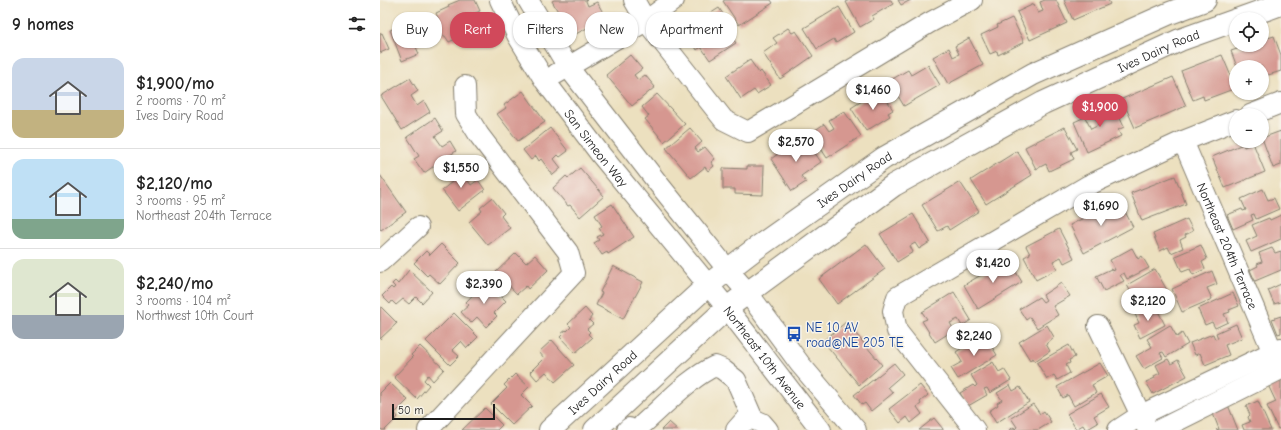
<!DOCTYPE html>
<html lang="en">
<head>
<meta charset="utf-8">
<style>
	:root { --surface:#fff; --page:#f2f2f2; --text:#222; --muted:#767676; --line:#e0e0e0; --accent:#d1495b }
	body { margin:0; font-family:"Comic Neue",sans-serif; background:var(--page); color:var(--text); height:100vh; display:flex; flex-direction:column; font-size:15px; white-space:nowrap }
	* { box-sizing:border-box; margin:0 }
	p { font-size:13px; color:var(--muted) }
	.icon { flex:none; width:22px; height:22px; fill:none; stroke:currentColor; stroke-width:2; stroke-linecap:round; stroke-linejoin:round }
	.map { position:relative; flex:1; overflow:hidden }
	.details { display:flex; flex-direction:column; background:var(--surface); width:380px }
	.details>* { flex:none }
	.banner { position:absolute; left:12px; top:12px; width:380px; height:36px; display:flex; gap:8px }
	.buttons { position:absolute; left:849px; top:12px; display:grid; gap:8px }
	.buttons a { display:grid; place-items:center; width:40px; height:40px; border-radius:50%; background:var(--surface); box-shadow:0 1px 3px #0004; font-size:20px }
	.scale { position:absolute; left:12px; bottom:10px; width:103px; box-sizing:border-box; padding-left:4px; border:2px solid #1c1c1c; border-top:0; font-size:11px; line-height:14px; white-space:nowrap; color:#1c1c1c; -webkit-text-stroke:3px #f7f3e8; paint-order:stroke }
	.price { position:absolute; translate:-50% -34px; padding:0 9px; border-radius:14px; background:#fff; color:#222; font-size:13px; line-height:26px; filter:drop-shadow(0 1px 2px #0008) }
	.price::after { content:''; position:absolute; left:50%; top:24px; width:12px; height:9px; margin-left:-6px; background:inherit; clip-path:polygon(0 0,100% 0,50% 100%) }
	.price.selected { background:var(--accent); color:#fff }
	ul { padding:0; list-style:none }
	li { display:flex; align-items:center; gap:12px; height:100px; padding:0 12px }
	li+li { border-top:1px solid var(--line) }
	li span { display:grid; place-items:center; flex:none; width:112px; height:80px; border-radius:12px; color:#555 }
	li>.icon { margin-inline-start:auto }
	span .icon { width:48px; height:48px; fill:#fffc; stroke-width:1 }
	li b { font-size:17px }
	h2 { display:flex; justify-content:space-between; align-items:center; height:48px; padding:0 12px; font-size:17px }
	.tag { padding:0 14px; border-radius:16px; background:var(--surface); box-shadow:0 1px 3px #0004; font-size:14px; line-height:36px }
	.tag.selected { background:var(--accent); color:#fff }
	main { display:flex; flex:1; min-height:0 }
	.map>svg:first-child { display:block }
</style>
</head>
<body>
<main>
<section class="details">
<h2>9 homes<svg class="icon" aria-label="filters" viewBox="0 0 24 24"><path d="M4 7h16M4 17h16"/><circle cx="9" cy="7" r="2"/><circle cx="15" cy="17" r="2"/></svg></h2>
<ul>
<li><span style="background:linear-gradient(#c9d6e8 65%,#c2b280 0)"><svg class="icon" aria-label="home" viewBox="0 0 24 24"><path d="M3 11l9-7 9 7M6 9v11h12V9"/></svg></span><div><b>$1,900/mo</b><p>2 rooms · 70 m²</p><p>Ives Dairy Road</p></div></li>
<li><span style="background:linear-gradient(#bfe0f5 75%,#7fa58c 0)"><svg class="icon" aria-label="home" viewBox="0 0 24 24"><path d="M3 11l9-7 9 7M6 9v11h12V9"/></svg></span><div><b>$2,120/mo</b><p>3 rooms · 95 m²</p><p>Northeast 204th Terrace</p></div></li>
<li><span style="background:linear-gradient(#dfe7d0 70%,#9aa5b1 0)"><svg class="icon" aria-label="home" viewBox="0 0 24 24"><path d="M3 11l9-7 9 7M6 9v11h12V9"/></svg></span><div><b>$2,240/mo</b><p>3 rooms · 104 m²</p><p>Northwest 10th Court</p></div></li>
</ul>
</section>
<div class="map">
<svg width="901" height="430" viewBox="0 0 901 430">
	<rect width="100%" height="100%" fill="#f7f3e8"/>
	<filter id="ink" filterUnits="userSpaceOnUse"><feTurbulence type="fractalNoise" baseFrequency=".025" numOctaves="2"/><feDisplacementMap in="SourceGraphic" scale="8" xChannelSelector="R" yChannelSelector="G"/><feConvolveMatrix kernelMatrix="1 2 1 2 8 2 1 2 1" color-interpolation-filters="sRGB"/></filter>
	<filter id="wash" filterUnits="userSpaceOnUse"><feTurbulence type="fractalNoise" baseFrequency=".012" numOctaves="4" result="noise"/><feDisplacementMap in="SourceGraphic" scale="16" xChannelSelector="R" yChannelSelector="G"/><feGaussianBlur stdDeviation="0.9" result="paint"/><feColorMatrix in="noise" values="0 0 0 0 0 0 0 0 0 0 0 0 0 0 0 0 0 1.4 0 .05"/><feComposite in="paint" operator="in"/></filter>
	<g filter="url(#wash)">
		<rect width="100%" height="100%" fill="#ece0bf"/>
		<g id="blocks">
			<path fill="#d69790" d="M80,0H95L100,11L88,16L95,30L69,42L65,36H63L59,26L61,25L56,13L69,7L68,5Z
				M174,0H207L206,1L208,6L217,2L226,18L192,36L172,1Z
				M345,0H391L393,3L359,25L343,1Z
				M469,0H511L513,4L492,16L494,19L480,27L466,2Z
				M518,0H531L521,5Z
				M665,0H676L687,23L650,40L637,12L654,4L658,13L663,11L660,2Z
				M684,0H728L730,4L693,20Z
				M459,7L474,32L456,43L454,39L437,49L424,28Z
				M339,8L354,30L349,33L356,43L330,60L321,47L317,50L306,33L326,19L325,17Z
				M45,15L49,25L45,27L48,33L39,36L41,40L38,41L40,45L36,47L39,54L22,61L10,30Z
				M632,18L644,42L618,55L617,51L610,54L601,35L618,27L617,25Z
				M408,28L412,33L416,31L433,56L400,79L383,53L397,43L393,38Z
				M2,33L9,49L0,53V34Z
				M894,36L901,55V71L882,77V67H857L851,51L869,45H882V40Z
				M589,38L603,65L568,84L553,57L569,48L573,57L579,54L575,46Z
				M250,55L262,69L254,75L258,80L265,75L275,87L252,106L226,75Z
				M842,55L856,88L824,100L823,96L813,100L801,71Z
				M370,60L379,73L381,71L391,85L377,94L374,90L361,99L346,76Z
				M548,65L560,85L524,106L509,81L528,70L531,75Z
				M793,77L806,106L755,128L742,99Z
				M30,78L38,91L31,96L37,106L44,101L50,112L22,130L1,96Z
				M143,91L165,122L138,141L117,114L126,108L124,105Z
				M502,92L513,110L508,113L510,116L486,131L471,108L485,99L487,102Z
				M277,94L305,124L284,142L265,119L269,116L262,107Z
				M733,103L744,127L738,130L741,136L707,152L694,122L705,117L711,129L719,125L713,113Z
				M464,111L481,136L447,158L431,133L444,124L449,131L454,128L449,120Z
				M55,118L63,131L55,136L62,146L70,141L76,151L44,173L34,159L39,156L27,137Z
				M685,127L697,149L691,152L694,159L669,171L666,164L656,169L645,147Z
				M170,128L188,151L180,157L178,155L174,159L181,168L173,175L161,159L159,161L156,156L151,160L143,150Z
				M310,128L322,142L315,148L318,152L325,147L335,159L331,162L334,166L328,171L325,167L311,178L286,148Z
				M901,131V165L893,168L882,138Z
				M424,137L441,162L421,176L426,182L412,191L391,159L406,148L412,156L416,153L411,146Z
				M873,143L885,172L845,188L832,157L863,144L864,147Z
				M637,151L652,175L606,204L591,180Z
				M77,165L91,185L98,180L105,190L78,211L62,190L72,182L66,173Z
				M367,166H384L383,195L355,194V189H343V168L367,169Z
				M200,168L224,196L200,217L190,205L188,206L173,188L186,176L188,178Z
				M0,175L26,212L1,230L0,229Z
				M795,176L806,204L762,221L751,193Z
				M580,182L599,211L569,230L567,226L558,231L542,205Z
				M883,189L888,200L894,198L899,209L876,219L874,214L871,215L873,220L853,229L847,215L862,209L863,211L866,210L861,199Z
				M112,198L124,213L121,216L130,228L108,245L89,222L102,211L100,208Z
				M740,202L753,227L704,253L690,225L721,209L722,211Z
				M232,204L254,237L228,254L227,252L222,255L214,243L219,240L217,237L223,234L219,228L222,226L215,215Z
				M533,214L550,242L539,249L535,243L530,246L533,252L517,262L500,234Z
				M901,215V239L871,252L866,241L877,236L872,225L889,218L890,220Z
				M807,219L813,231L805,235L806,237L800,240L803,248L791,253L788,247L780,251L773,234Z
				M679,229L694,258L684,263L681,257L673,261L677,269L656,280L644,257L650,254L646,246Z
				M61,244L80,263L60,284L49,274L47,276L34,263L46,251L50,255Z
				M486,244L505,269L457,304L439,279Z
				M821,245L827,259L822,262L825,269L813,275L810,269L802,272L795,256Z
				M752,248L758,259L762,256L769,268L747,279L744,273L740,275L744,281L724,291L716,276L731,269L732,271L735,270L730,260Z
				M892,248L895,253L901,251V270L875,281L870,270L878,266L877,264L882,262L879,253Z
				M136,253L146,263L155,255L168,270L148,289L146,286L137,294L116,272Z
				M628,259L642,282L598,309L584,285Z
				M233,266L263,282L243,319L216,305L222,293L220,292Z
				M775,269L788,292L748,313L742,302L753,296L747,285Z
				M29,270L52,292L42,303L36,297L29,304L23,299L16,305L12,301L10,304L2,296L11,287L13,289L15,287L12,284L15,281L18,284Z
				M832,271L837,284L827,288L832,299L802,312L792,289Z
				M106,281L126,301L114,313L117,316L106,327L97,317L91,323L81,312L89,305L86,302Z
				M681,283L690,296L673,306L678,315L657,328L650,317L646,320L639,309L659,297L663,302L666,300L663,295Z
				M901,284V302L894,304L888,290Z
				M574,292L591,320L582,326L578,319L570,323L574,330L555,342L542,321L547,319L542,312Z
				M853,293L859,306L849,310L850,312L844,314L848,322L835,328L832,322L825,325L818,309Z
				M0,306L17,323L0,339Z
				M205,308L212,316L209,320L213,324L207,329L210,332L208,334L212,338L195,353L180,337L182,335L181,334L186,330L187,331L191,327L188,324Z
				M766,308L769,313L777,309L785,325L760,338L754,325L759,323L755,314Z
				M74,313L98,337L87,348L81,341L72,350L79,356L70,365L46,341Z
				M901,316V333L898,334L892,319Z
				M466,322L502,365L479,385L443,341Z
				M856,324L862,338L845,345L849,355L825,365L820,353L815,355L810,343L833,334L835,339L838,338L836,333Z
				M667,325L674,337L666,344L670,351L655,361L653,358L650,360L639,342Z
				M790,325L797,337L802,333L808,344L786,357L783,352L780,353L783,358L764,369L756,356L772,347L767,339Z
				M605,336L617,355L578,379L571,368L582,362L576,352L591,342L592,344Z
				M172,340L194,365L175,382L166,372L157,380L150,372L164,358L159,352Z
				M689,345L695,357L689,360L690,363L686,365L690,373L677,380L674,375L667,379L657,363Z
				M40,346L64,369L53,381L48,375L44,380L49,385L37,399L14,377L33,357L31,355Z
				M788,359L791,364L798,360L807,376L773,394L766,382L775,378L774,376L780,373L776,365Z
				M613,362L619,372L624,369L631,380L610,393L607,388L604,389L607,395L588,406L580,393L593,385L595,387L597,385L591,375Z
				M514,363L523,374L508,387L513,393L491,411L485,403L482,405L474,395Z
				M720,363L728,376L712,385L716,393L694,406L688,395L683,398L677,387Z
				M135,374L149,387L141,395L152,406L132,425L111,404L127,388L124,385Z
				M901,379V428L898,429L887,406L896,402L888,385Z
				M10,383L28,400L15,413L18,417L5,430H2L0,428V393Z
				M540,385L548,395L540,402L541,404L537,407L542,414L531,423L527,417L520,423L509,409Z
				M630,385L633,391L640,387L649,402L616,423L609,411L618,405L617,403L622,400L617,393Z
				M721,394L729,407L714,416L718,423L706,430L703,425L696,429L687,414Z
				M878,401L891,430H864L862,425L870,422L868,417L870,415L866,406Z
				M653,404L660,414L664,411L671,422L658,430H629L634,427L635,429L637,427L631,418Z
				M848,405L858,430H836L839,429L832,411Z
				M105,408L122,425L117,430H82Z
				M554,418L563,429V430H539Z
				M289,422L298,430H281Z"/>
		</g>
	</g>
	<g filter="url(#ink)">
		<use href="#blocks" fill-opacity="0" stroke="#847e6e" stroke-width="1"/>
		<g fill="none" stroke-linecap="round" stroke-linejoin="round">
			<defs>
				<g id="minor">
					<path id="s1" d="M120,0L137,35L165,81L221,155L347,308L441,430"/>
					<path d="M148,0L188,67L277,182L348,270L368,293L420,364L476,430"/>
					<path d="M254,0L266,21L344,120L368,132L549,23L592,0"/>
					<path d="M176,74L266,21L294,0"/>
					<path d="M870,115L901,103"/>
					<path id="s2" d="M803,141L900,369"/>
					<path d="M0,262L38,227"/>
					<path d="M718,326L766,426"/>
					<path d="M263,424C285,405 309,378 335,366L342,369L356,380L373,419"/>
					<path d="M48,430L194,273L188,252L99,135L86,114L85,86"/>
					<path d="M247,430L249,428"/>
					<path d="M356,430L364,421L373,419L382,423L388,430"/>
					<path d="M595,430L517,331L513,311L517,297L709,185L803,141L856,120"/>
					<path d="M738,430L761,415L901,348"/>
					<path d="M779,430L901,369"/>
				</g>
				<g id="major">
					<path d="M859,19L901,4"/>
					<path id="s3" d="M170,430L328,285L375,249L504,158L653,74L790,13L825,0"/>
					<path id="s4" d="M215,430L347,308L514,185L663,103L800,40L856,20"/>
				</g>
			</defs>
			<use href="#minor" stroke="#847e6e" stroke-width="22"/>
			<use href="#major" stroke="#847e6e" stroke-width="24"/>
			<use href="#minor" stroke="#fff" stroke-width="20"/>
			<use href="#major" stroke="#fff" stroke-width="22"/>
		</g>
	</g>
	<defs>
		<symbol id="bus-bare" viewBox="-9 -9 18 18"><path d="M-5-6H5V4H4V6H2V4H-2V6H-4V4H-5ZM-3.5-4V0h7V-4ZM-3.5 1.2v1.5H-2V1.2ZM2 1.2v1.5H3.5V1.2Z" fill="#1a4fb4" stroke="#f7f3e8" stroke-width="2.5" paint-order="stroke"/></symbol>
	</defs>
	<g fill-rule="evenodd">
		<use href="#bus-bare" x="403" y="323" width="22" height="22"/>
	</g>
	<g text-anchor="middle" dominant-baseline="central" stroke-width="3" stroke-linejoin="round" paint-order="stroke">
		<g font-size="13" fill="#1c1c1c" stroke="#f7f3e8">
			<text stroke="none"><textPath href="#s4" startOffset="684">Ives Dairy Road</textPath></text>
			<text stroke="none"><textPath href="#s1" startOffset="177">San Simeon Way</textPath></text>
			<text stroke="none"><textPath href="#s3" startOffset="395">Ives Dairy Road</textPath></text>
			<text stroke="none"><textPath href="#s2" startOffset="114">Northeast 204th Terrace</textPath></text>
			<text stroke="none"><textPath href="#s1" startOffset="446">Northeast 10th Avenue</textPath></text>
			<text stroke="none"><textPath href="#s3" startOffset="71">Ives Dairy Road</textPath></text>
		</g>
		<g font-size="13" fill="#164399" stroke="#f7f3e8" text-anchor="start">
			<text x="426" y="327">NE 10 AV<tspan x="426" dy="15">road@NE 205 TE</tspan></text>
		</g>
	</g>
</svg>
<div class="buttons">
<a><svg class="icon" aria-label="locate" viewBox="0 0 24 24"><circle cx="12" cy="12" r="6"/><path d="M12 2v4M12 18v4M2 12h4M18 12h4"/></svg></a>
<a>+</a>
<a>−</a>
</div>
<div class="scale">50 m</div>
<b class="price" style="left:493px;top:111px">$1,460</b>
<b class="price selected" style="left:720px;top:128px">$1,900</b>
<b class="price" style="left:416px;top:163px">$2,570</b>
<b class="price" style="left:81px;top:189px">$1,550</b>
<b class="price" style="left:721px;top:227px">$1,690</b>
<b class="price" style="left:613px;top:284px">$1,420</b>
<b class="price" style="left:104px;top:305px">$2,390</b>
<b class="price" style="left:768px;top:322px">$2,120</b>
<b class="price" style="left:594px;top:357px">$2,240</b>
<div class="banner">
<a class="tag">Buy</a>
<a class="tag selected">Rent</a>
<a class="tag">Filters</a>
<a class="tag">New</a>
<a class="tag">Apartment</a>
</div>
</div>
</main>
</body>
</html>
